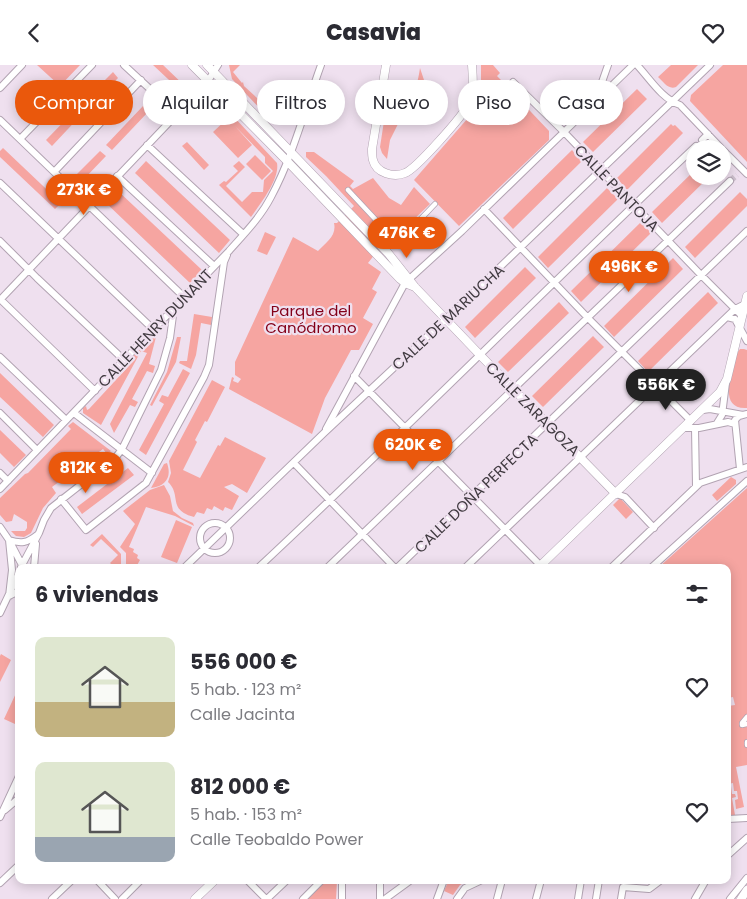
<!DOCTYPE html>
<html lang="es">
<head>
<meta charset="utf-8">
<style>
	:root { --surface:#fff; --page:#f2f2f3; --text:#2b2b33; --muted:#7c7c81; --accent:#ea580c }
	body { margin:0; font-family:Poppins,sans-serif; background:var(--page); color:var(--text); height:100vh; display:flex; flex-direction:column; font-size:19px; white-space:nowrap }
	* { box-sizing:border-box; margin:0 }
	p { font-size:16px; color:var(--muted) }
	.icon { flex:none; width:28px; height:28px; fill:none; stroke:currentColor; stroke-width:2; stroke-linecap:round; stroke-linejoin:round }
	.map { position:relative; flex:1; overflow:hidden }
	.panel { position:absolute; left:15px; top:499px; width:716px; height:320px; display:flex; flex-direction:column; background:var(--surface); border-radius:10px; box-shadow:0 2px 12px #0003 }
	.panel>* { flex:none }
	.hud { position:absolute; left:15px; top:15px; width:718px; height:45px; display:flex; gap:10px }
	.fabs { position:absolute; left:686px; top:75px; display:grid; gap:10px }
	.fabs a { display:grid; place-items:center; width:45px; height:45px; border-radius:50%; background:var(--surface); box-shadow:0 2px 12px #0003; font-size:25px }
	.price { position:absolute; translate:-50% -42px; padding:0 11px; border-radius:18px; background:var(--accent); color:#fff; font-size:16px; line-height:32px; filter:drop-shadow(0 1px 2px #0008) }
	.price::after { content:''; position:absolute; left:50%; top:30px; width:15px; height:11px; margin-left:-8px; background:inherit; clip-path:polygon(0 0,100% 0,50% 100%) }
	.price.selected { background:#222; color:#fff }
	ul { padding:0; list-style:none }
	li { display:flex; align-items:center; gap:15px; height:125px; padding:0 20px }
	li span { display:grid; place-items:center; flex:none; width:140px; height:100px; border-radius:10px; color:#555 }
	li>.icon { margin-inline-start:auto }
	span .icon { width:60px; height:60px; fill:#fffc; stroke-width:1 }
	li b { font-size:21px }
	h2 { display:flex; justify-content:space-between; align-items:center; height:60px; padding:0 20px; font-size:21px }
	.pill { padding:0 18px; border-radius:22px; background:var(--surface); box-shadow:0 2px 12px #0003; font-size:18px; line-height:45px }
	.pill.selected { background:var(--accent); color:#fff }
	header { display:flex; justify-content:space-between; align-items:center; height:65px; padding:0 20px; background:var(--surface); font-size:22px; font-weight:800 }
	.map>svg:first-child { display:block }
</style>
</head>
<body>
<header><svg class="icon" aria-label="back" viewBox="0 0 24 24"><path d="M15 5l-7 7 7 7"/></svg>Casavia<svg class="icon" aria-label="heart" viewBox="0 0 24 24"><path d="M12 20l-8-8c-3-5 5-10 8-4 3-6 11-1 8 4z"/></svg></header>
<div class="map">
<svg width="747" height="834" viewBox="0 0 747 834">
	<rect width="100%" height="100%" fill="#efe0ef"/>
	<path fill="#f6a5a1" d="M37,0H80L60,21Z
		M153,0H163L188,24L183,28Z
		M229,0H240L233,7L242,18L243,17L244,21L267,42L269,39L271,44L269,49L266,50L232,14Z
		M481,0H493L500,8L497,11L502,16V21L507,27L514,29L549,66V75L459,161L414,115L468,53L477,40L481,28Z
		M671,0H698L676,22C668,25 664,17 658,12Z
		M723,0H747V97L690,36L691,30Z
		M420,3L425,18L424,32L398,59L390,75L387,94L382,88L380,82L386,43C412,36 416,29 420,3Z
		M113,7L118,13L89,43L83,37Z
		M637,24L647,34L593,87L583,77Z
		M212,31L216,33L277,98C280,114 260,139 251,152L219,120L224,116L226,117L238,106L233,101L239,96L245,102L226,121L242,137L252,127H263L264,115L273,106L265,98V92L235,61L252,80L238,93L213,67L228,53L222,47L215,53L210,48L216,42L208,33Z
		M143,41L149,46L112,85L106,80Z
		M77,43L83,48L52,81L46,75Z
		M671,59L673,61L675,60L683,68L627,125L617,113Z
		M187,77L209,100L204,105L182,81Z
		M3,83L61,138L55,144L0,92V86Z
		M572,85L582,96L513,164L503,153Z
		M100,86L106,91L83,115L77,109Z
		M306,87H314L354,116L350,121L353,124L373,113L389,133L401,140L414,122L430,139L408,160L391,168L389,171L390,173L405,171L393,183L386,175L368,198L381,207L372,224L377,227L363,253L373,259L359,285H351L325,333L312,369L229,324L232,312L234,313L233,316L238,318L241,314L235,310V297L293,172L318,186C326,177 337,171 334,158H337L354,141L326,111L306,92Z
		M255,90L271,106L262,115L246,99Z
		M146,96L230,175L219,188L135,108Z
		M695,105V111H710L662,158L652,147Z
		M607,123L618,134L548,203L538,192Z
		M118,126L202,205L190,218L106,138Z
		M740,127L747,134V141L695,193L685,182Z
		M641,157L651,168L581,237L571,226Z
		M265,167L276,172L267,190L257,186Z
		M673,193L683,204L614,272L604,261Z
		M525,202L536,213L475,273L465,262Z
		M708,227L718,238L648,307L638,296Z
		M559,237L569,248L508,307L498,297Z
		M194,249L212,252L211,260L201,258L196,290L191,304L179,298L180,296H187Z
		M155,268H157L149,299L155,301L153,308L147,306L132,334L138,337L135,342L130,340L114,368L110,359L147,288L141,286L101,360L83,348V343L86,341L87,345L89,344L126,304L129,295Z
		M593,271L604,282L543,342L532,331Z
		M177,272H181L176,297L152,341L150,340L167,307Z
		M740,284H744L747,285V343C716,345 733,304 737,288Z
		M183,304L190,308L146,390L139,385L164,339L159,336L162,330L168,332Z
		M0,308L54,360L43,372L0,332Z
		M212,315L225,322L207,357L205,356L195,375L197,377L183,405L200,413L218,380L220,381L225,372L266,393L247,428L232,419L224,422L239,431L232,445L225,442L223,446L214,441L212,445L207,443L204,449L197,447L194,452C167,445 182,430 168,417L171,408L169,396Z
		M73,357L111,386L107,389L103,384L52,422L56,428L43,443L31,468L24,472L16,471L11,466H25L27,463V457L14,449L12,456L6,457L0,450V433L25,409L28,408L71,364L68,361Z
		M0,365L26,390L14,402L0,388Z
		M167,398C172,412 166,421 151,423L164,399Z
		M128,403L134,410L82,449L77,442Z
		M731,412L736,415V419L717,436L712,430Z
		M164,420L170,431L173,446L182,453L193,458L194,461L175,451L146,442L129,482L134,484L133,487L138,490L137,493L140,495L136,502H126V488L120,482L135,459L123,446L150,425Z
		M747,423V700L736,702L744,742L736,744L735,735L738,734L737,726H734L733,718L728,719L729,705L728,697V641L735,640L733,632L728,633V502H659Z
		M620,433L633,447L626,454L613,440Z
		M176,455L192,462L177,498L161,492Z
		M102,469L121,489V502H114L110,498L118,490L101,474L93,482L90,480Z
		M1,589L11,595L0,617V591Z
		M17,626L19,627V652L15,659L4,654Z
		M728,721H731L732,729H735L736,732L732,733L735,750L728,751Z
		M327,815H338L337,816L336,834H308Z
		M449,815H469L460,820L453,830L444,826Z"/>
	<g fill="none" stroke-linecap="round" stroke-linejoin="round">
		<path stroke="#ccbfcc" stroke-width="6" stroke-dasharray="6 3" stroke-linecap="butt" d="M730,116L737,110"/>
		<defs>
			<path id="pedestrian" d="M348,125L390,170C408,171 423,151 435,139
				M747,652L742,658V660L747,659
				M747,677V680"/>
			<path id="minor" d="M124,0L177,49
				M637,0C650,14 662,34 680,40L722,84
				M513,17L564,67L701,210L742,251
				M0,23L22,0
				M596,34L608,0
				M0,55L184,232
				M20,74L92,0
				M702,75L708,69
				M147,80L243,169
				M722,84L747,109
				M54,107L141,15
				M117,111L214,201
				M0,118L153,264
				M484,144L588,253L691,356
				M0,176L37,213L124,295
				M0,234L95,326
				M0,235L199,26L208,16L218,0
				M727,252L735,254L747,276
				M0,292L66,355
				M354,311L542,502
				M703,345L710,344L743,350
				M0,348L37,385
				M74,348L152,408
				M717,358L722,350L726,318
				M684,363H699L728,357L735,359
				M695,363L696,421
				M326,364L405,218L462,166L633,0
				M294,398L394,502
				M740,404L735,355L739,351L747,349
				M0,408L8,416
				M0,424L229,186C244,169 260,153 271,132C293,91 305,44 321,0
				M616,429L625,432L654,463
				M61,434L86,465L146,418L204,312L209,300L224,197L227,190
				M200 473a15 15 0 1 1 30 0a15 15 0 1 1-30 0Z
				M0,462L9,475L23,502
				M9,475L12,505L9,531
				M9,475C21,479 27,478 37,470
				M21,502L39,468L44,455L51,443L116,392L122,384L161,305L170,273L174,243
				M34,502L36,479
				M185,502L324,368L446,254L710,0
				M259,502C407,364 549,220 696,81
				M328,502L730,116
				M398,502L747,166
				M466,502L735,244L745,239
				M612,502L700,418L747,402
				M652,502L747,416
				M9,531L19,526
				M0,548L19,508
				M5,745L19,733
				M0,752L19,711
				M728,754L747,753
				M728,790L747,773
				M97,815L115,834
				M247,815L266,834
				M342,815V834
				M380,815V834
				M0,818L19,800
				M52,834L72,815
				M122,834L141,815
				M267,834L287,815
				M303,834L322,815
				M385,834L411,815
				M437,834L444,815
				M457,834L465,823L482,815
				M497,834L502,815
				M536,834L541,815
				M578,834L581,815
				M596,834L599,815
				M621,834L623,822L649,824L661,815
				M695,834L706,815
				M730,834L747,813"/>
			<path id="tertiary" d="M192,0L287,96L400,214L405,218L415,222
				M207,0L388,188L415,222L480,290L616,429
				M386,0L372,84C372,88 372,92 373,95C376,108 394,113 405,108C416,104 464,50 469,38C474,25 473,14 472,0
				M539,502L720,327L727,314L747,231
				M195,834L215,815
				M741,834L747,825"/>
		</defs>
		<use href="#pedestrian" stroke="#b2a3b2" stroke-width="6"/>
		<use href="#minor" stroke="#b2a3b2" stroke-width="8"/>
		<use href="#tertiary" stroke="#b2a3b2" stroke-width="9"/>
		<use href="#pedestrian" stroke="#fff" stroke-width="4.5"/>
		<use href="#minor" stroke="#fff" stroke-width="6"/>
		<use href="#tertiary" stroke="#fff" stroke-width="8"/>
	</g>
	<g text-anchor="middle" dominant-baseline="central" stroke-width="4.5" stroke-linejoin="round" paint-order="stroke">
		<g font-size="15" fill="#403a40" stroke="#efe0ef">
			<text transform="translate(617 123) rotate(46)">CALLE PANTOJA</text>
			<text transform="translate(448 252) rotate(-43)">CALLE DE MARIUCHA</text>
			<text transform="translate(155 263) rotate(-46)">CALLE HENRY DUNANT</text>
			<text transform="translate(533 344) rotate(45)">CALLE ZARAGOZA</text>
			<text transform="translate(476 428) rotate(-44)">CALLE DOÑA PERFECTA</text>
		</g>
		<g font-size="15" fill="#830019" stroke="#efe0ef">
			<text x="311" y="245">Parque del<tspan x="311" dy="17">Canódromo</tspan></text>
		</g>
	</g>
</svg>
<div class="fabs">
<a><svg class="icon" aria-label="layers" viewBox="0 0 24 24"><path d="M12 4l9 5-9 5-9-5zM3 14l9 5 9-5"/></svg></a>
</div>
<b class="price" style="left:84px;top:151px">273K €</b>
<b class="price" style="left:407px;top:194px">476K €</b>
<b class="price" style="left:629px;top:228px">496K €</b>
<b class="price selected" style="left:666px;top:346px">556K €</b>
<b class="price" style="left:413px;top:406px">620K €</b>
<b class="price" style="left:86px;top:429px">812K €</b>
<div class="hud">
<a class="pill selected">Comprar</a>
<a class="pill">Alquilar</a>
<a class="pill">Filtros</a>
<a class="pill">Nuevo</a>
<a class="pill">Piso</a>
<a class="pill">Casa</a>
</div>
<section class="panel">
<h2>6 viviendas<svg class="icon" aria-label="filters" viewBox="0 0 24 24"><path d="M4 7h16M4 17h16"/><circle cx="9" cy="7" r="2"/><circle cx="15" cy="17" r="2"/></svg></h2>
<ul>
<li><span style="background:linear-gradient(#dfe7d0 65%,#c2b280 0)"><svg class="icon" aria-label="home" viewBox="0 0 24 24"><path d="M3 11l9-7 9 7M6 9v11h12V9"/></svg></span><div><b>556 000 €</b><p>5 hab. · 123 m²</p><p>Calle Jacinta</p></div><svg class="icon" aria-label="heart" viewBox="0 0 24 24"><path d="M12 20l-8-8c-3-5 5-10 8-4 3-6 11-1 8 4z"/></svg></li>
<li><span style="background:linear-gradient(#dfe7d0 75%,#9aa5b1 0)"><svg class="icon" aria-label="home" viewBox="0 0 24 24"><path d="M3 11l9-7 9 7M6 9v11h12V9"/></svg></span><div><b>812 000 €</b><p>5 hab. · 153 m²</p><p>Calle Teobaldo Power</p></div><svg class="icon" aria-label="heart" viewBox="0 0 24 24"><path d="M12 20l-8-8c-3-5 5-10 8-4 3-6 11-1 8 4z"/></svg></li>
</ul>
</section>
</div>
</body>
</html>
